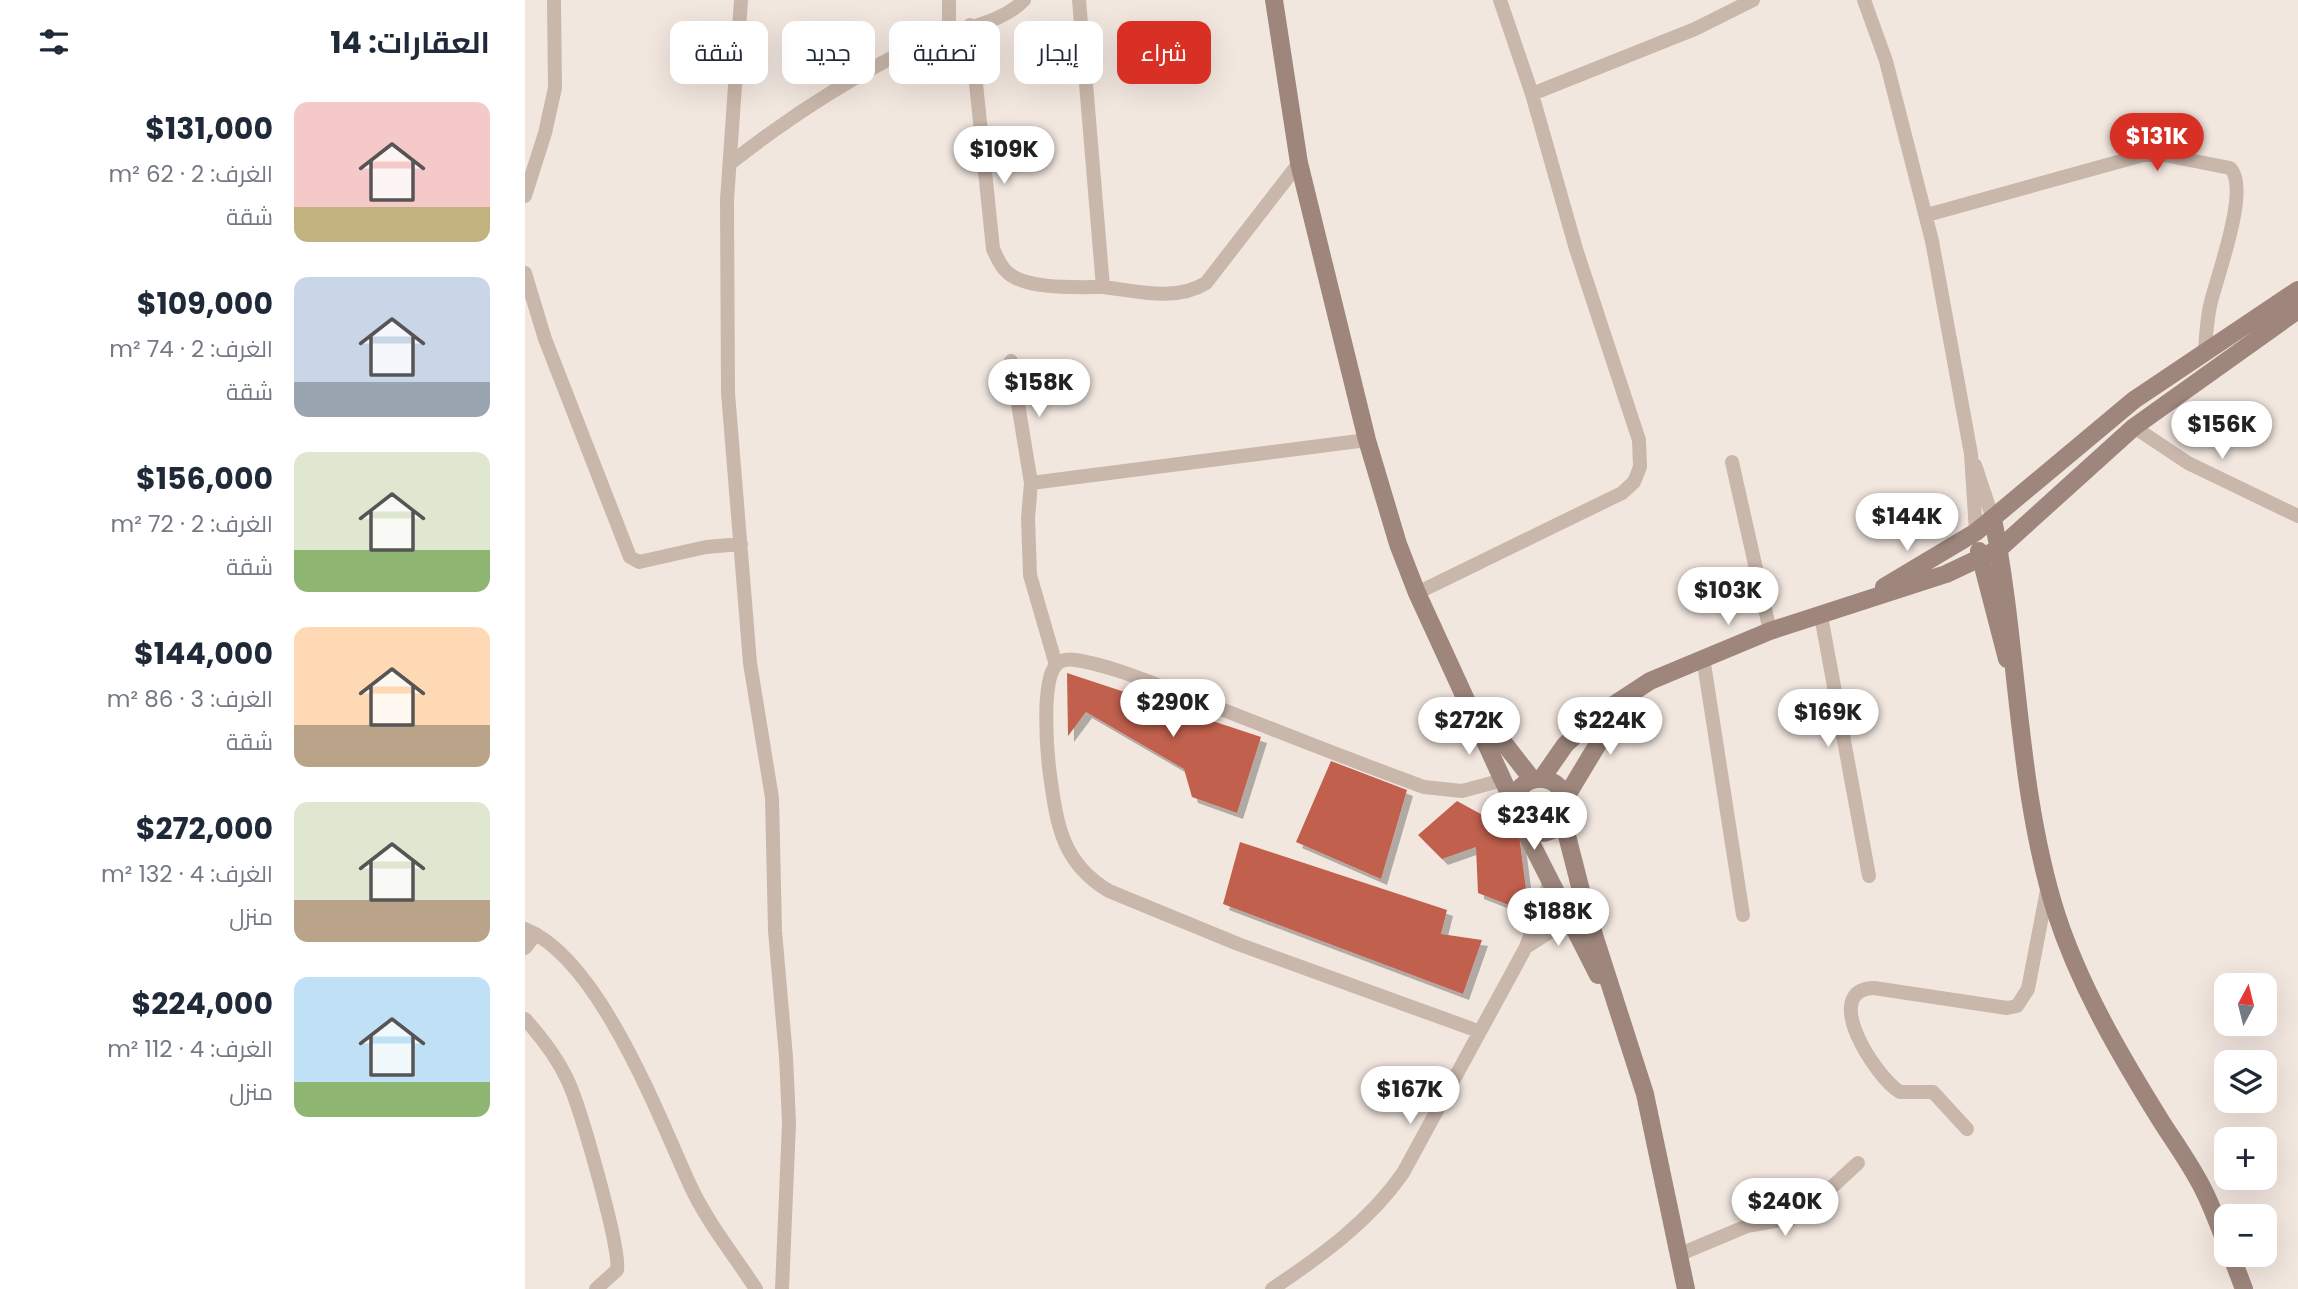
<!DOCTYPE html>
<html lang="ar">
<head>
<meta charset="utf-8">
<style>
	:root { --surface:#fff; --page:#f2f2f3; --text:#1f2937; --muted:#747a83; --accent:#d93025 }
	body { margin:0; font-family:Poppins,Cairo,sans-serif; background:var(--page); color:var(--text); direction:rtl; height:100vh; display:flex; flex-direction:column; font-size:26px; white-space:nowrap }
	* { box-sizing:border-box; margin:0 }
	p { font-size:23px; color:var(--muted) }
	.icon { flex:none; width:38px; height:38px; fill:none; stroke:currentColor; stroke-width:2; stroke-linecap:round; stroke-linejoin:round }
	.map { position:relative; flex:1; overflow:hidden; direction:ltr }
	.details { display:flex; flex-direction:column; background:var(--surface); width:525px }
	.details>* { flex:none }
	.hud { position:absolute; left:21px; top:21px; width:665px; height:63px; direction:rtl; display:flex; gap:14px }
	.needle { width:46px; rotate:7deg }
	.fabs { position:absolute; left:1689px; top:973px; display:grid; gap:14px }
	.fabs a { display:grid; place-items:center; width:63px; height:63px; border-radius:14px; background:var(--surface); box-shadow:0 7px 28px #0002; font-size:35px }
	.price { position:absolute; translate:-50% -60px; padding:0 16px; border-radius:24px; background:#fff; color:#222; font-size:23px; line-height:46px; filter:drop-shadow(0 2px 4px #0008) }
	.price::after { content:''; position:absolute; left:50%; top:42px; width:21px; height:16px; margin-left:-10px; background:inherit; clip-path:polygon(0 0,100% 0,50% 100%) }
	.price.on { background:var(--accent); color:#fff }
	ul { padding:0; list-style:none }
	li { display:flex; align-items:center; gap:21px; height:175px; padding:0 35px }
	li span { display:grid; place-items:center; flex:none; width:196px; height:140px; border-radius:14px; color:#555 }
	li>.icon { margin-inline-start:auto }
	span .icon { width:84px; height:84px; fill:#fffc; stroke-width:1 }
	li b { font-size:30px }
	h2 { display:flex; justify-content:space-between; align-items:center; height:84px; padding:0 35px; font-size:30px }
	.chip { padding:0 24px; border-radius:14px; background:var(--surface); box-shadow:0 7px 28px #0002; font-size:24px; line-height:63px }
	.chip.on { background:var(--accent); color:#fff }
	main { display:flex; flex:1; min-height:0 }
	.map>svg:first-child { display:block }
</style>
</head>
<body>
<main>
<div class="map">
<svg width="1773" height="1289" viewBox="0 0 1773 1289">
	<defs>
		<filter id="shadow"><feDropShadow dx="6" dy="6" stdDeviation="0" flood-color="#0004"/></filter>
	</defs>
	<rect width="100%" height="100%" fill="#f2e7df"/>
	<path fill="#c1604e" filter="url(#shadow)" d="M542,673L736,737L712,813L667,797L659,769L561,712L543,736Z
		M806,761L882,790L856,879L771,842Z
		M932,801L994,835L1004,913L953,893L951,847L917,859L893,835Z
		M715,842L922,910L916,934L957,940L938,994L698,904Z"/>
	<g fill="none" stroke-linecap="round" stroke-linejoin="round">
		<path stroke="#cab7ab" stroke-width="14" d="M216,0L202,200L203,393L225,663L247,798L250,931L261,1057L264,1123L257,1289
			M424,0V32
			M554,0L578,287C612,291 650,302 681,283L774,163
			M1339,0L1361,61L1407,241L1446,454L1451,532
			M445,25L468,249C472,257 475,266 482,272C500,290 554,287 578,287
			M1007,94L1170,29L1228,0
			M207,162C264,117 322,80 387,47C421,30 474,27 499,0
			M0,196L20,133L30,88L29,0
			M1402,215L1618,155H1639L1705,168C1726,188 1691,278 1685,306C1682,320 1681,335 1680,350
			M0,273L20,339L105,557L114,562L181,547L216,544
			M486,361L506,483
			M1609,427L1663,463L1773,516
			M1207,462L1245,631
			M1450,465L1468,519
			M892,593L1097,493L1109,482L1115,467L1114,440L1051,249L1007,94L975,0
			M1296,616L1344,876
			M1178,657L1218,915
			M531,665L505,575L503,518L506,483L842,440
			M0,929C74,958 133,1115 165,1185C182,1222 209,1255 231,1289
			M1001,947L1053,914
			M0,948L11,934
			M0,1019C17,1038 32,1057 43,1081C55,1107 96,1248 92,1270L71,1289
			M953,1031L713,944L584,891C537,863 532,825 525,775C522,753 516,682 531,665C536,659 545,659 551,660C588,666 626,683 662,696C741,726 819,758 899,787L937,791L978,780
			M1442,1129L1408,1092H1375C1351,1078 1294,990 1349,988L1482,1008L1492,1006L1503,989L1523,885
			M1153,1255L1222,1226L1267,1218L1284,1208L1333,1163
			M747,1289C796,1256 844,1222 878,1173L1001,947L1025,881"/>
		<path stroke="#9e867c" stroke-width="18" d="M749,0L774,163L842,440L873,544L892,593L987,800
			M1468,519C1494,649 1491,785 1531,913C1555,987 1595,1055 1636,1121C1650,1143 1666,1165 1678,1189C1687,1206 1693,1225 1701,1243
			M1454,551L1482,659
			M1359,587L1451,532L1609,400L1773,290
			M950,706L1007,779
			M1017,778L1040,745L1070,717L1125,681L1245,631L1421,574L1474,549L1609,427L1773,310
			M988 806a27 27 0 1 1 54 0a27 27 0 1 1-54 0Z
			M1041,797L1097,704
			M1038,820L1061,910L1120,1094L1161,1289
			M999,829L1073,975
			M1706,1255L1719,1289"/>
	</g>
</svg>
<div class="fabs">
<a><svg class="needle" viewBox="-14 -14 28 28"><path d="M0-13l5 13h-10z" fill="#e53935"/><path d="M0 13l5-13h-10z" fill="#747a83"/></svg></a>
<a><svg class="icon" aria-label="layers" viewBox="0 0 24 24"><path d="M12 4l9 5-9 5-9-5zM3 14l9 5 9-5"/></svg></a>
<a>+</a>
<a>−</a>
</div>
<b class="price on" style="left:1632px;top:173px">$131K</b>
<b class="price" style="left:479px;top:186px">$109K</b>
<b class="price" style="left:514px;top:419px">$158K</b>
<b class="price" style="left:1697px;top:461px">$156K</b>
<b class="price" style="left:1382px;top:553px">$144K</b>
<b class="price" style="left:1203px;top:627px">$103K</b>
<b class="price" style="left:648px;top:739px">$290K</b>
<b class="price" style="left:1303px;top:749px">$169K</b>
<b class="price" style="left:944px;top:757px">$272K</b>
<b class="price" style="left:1085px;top:757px">$224K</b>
<b class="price" style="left:1009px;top:852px">$234K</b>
<b class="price" style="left:1033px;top:948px">$188K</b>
<b class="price" style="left:885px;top:1126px">$167K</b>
<b class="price" style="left:1260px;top:1238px">$240K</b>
<div class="hud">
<a class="chip on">شراء</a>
<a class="chip">إيجار</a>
<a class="chip">تصفية</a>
<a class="chip">جديد</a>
<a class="chip">شقة</a>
</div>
</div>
<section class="details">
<h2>العقارات: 14<svg class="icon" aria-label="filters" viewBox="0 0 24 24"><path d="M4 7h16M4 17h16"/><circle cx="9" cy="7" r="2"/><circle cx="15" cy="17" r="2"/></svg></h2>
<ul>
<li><span style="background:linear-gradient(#f6c9c9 75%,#c2b280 0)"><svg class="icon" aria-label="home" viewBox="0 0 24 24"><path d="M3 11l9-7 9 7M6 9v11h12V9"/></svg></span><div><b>$131,000</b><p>الغرف: 2 · 62 m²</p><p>شقة</p></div></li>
<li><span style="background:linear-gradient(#c9d6e8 75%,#9aa5b1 0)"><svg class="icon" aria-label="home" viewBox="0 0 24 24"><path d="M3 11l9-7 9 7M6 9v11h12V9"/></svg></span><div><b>$109,000</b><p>الغرف: 2 · 74 m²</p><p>شقة</p></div></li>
<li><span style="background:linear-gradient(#dfe7d0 70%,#8fb573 0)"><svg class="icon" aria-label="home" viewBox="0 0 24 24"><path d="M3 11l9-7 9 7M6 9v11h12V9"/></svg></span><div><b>$156,000</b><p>الغرف: 2 · 72 m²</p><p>شقة</p></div></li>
<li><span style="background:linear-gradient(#ffd9b3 70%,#b9a48a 0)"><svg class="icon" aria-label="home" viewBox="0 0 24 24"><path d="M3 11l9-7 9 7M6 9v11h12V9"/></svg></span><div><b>$144,000</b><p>الغرف: 3 · 86 m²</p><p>شقة</p></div></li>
<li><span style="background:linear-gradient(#dfe7d0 70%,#b9a48a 0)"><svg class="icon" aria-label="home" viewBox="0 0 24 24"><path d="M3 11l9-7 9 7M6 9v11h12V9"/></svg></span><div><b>$272,000</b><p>الغرف: 4 · 132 m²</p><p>منزل</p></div></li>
<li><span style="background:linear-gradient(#bfe0f5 75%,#8fb573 0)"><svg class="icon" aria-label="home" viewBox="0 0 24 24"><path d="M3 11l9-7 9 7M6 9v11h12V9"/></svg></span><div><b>$224,000</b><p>الغرف: 4 · 112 m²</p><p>منزل</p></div></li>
</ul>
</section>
</main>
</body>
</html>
